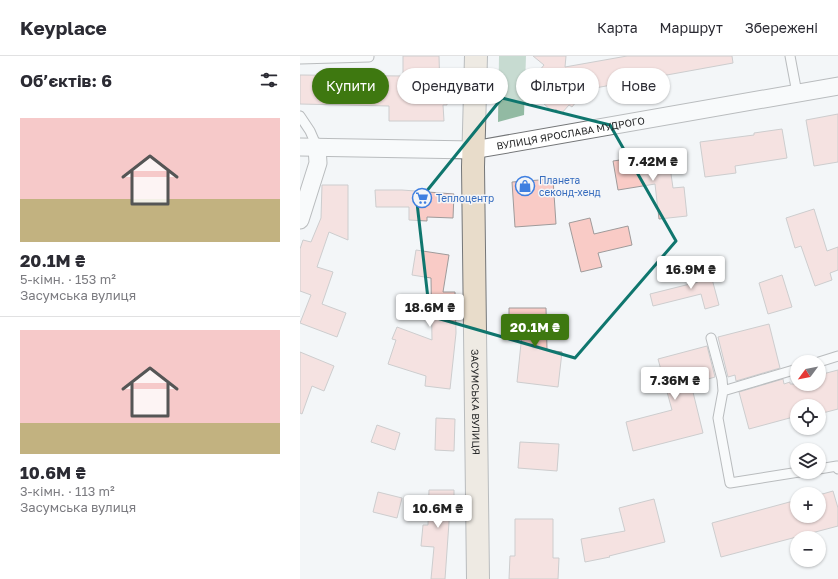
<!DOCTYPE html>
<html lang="uk">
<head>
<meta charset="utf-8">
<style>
	:root { --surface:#fff; --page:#f7f7f7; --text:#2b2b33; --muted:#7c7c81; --line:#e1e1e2; --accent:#3e7810 }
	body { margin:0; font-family:"Golos Text",sans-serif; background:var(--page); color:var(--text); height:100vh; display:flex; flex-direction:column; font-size:15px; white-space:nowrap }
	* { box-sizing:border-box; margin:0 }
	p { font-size:13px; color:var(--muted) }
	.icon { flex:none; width:22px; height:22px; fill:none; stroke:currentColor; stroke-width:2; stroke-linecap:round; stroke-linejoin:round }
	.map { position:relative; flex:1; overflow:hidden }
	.sheet { display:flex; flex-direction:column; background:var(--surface); width:300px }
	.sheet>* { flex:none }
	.guide { position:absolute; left:12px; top:12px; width:380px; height:36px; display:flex; gap:8px }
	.needle { width:26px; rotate:238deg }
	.controls { position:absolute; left:490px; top:299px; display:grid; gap:8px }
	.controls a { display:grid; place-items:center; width:36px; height:36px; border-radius:50%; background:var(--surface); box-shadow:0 1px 3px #0004; font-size:20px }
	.price { position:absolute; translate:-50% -34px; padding:0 9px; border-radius:4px; background:#fff; color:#222; font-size:13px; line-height:26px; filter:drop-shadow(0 1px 2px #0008) }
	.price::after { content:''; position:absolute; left:50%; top:24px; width:12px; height:9px; margin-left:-6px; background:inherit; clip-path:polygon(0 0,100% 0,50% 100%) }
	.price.selected { background:var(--accent); color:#fff }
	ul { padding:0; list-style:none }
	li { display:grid; align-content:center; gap:8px; height:212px; padding:0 20px }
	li+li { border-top:1px solid var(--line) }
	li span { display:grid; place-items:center; height:124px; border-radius:0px; color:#555 }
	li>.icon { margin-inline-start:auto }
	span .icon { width:72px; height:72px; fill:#fffc; stroke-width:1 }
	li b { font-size:17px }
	h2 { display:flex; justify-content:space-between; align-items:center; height:48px; padding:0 20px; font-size:17px }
	.pill { padding:0 14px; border-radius:18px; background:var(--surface); box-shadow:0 1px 3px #0004; font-size:14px; line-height:36px }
	.pill.selected { background:var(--accent); color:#fff }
	header { display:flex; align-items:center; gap:24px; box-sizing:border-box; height:56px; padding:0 20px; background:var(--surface); border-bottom:1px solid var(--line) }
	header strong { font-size:19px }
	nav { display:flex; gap:22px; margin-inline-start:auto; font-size:14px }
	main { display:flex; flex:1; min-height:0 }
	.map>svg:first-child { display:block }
</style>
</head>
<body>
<header>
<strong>Keyplace</strong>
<nav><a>Карта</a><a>Маршрут</a><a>Збережені</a></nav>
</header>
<main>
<section class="sheet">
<h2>Об’єктів: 6<svg class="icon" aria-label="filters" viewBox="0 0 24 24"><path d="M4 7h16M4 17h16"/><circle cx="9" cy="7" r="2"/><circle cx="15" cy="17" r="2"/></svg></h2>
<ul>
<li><span style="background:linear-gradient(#f6c9c9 65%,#c2b280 0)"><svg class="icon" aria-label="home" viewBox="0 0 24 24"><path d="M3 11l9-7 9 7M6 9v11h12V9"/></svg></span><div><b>20.1M ₴</b><p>5-кімн. · 153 m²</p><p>Засумська вулиця</p></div></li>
<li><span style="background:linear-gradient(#f6c9c9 75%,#c2b280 0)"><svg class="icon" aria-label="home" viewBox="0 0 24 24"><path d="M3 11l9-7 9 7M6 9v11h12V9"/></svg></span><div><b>10.6M ₴</b><p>3-кімн. · 113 m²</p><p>Засумська вулиця</p></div></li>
</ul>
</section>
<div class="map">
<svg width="538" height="523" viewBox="0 0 538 523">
	<rect width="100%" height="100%" fill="#f3f5f8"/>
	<path fill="#92baa3" d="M199,0H226L224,59L198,66Z"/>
	<path fill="#f9cbc6" stroke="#9f9b9b" d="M103,0H139L140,36H147V49H143L144,65H89V50L0,48V19L103,20Z
		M233,0H266L265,11L327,0H432L433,7L295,32L284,44L280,41L272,51L269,49L261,58L256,53L253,56L233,38L235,36L229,31L237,22L235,20L244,9Z
		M538,58V106L514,110L506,64Z
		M482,73L487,102L435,110L436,117L405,121L400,86L454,79V77Z
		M368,97L373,132L384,131L387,160L359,163L355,128L318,134L313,105Z
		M253,123L256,168L215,171L212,126Z
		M22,129H48V184L29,176L17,211L33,216L22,248L46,257L37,281L0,267L11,239L0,235V193L3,184L11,186L21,162Z
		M75,134H102L154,138L153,162L127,161V165L109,164V151H76Z
		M514,153L527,195L538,191V214L530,217L532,224L515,230L501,190L495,192L486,162Z
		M290,162L294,178L328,170L332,189L298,197L302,211L281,216L269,167Z
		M116,194L149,199L143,236H155L156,277L150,333L125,330L126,320L88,308L96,284L92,283L97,271L132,284L131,222L112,219Z
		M408,208L419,249L405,253L401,238L353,250L350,238L398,226L394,212Z
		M482,219L492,251L468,258L459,227Z
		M209,252H246L247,294L262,296L258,331L217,326L222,278H209Z
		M469,268L480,312L436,325L435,319L428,321L418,281Z
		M407,290L415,321L391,328L403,377L333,395L326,366L372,354L358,303Z
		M0,296L34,310L24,335L12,330L2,358L0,357Z
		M538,314V353L519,358V350H497V360L449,373L439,336L483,323L484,328L490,326V328H519V319Z
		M136,362L155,363L154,395L135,394Z
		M77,369L100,377L95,394L71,386Z
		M220,386L259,388L257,415L218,412Z
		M129,434H154V452H150L145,523H131L134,491L121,490L123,469H128Z
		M533,435L538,452V470L421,501L412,467L497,444V460H519V439Z
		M78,436L102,442L97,462L73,456Z
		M354,443L365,486L309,500L310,501L285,506L281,483L325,475L319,452Z
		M215,463H253V502H259L258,523H209L210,500H215Z"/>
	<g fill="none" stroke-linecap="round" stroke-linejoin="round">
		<defs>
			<path id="lane" d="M490,0L497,37
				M0,3L69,1V0
				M0,60L10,75L17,91
				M411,282L422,323L423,335L418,362L430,427L499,416
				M519,306L538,300
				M423,335L497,313
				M519,413L537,410L538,413"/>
			<g id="street">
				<path id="s1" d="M0,91L173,94L538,30"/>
				<path d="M0,164L18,107L17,91"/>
			</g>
			<g id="secondary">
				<path id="s2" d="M176,0L173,111L178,523"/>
			</g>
		</defs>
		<use href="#lane" stroke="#747678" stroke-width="11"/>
		<use href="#street" stroke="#747678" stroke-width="19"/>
		<use href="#secondary" stroke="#747678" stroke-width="24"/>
		<use href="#lane" stroke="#fff" stroke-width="9"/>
		<use href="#street" stroke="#fff" stroke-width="17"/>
		<use href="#secondary" stroke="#e8dcca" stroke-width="22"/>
	</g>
	<path d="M0 0H538V523H0ZM202,42L310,69L376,185L275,302L130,260L117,147Z" fill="#f3f5f8" fill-opacity=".55" fill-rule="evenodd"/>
	<path fill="none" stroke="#0f766e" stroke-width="3" stroke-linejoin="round" d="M202,42L310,69L376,185L275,302L130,260L117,147Z"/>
	<defs>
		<symbol id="shop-ring" viewBox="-11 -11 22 22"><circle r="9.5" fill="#f3f5f8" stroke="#3f7fe0" stroke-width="1.5"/><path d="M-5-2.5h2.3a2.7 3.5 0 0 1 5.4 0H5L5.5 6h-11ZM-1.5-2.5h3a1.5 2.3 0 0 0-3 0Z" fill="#3f7fe0"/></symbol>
		<symbol id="supermarket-ring" viewBox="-11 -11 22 22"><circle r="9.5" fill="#f3f5f8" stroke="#3f7fe0" stroke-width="1.5"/><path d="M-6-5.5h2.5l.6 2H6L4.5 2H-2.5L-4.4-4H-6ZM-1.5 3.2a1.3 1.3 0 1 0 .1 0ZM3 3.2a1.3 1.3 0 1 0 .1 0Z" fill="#3f7fe0"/></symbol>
	</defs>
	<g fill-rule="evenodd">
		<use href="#shop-ring" x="214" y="119" width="22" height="22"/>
		<use href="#supermarket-ring" x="111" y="131" width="22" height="22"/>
	</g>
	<g text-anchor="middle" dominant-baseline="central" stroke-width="3" stroke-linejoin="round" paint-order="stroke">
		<g font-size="10" fill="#272829" stroke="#f3f5f8">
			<text stroke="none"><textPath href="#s1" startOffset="272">ВУЛИЦЯ ЯРОСЛАВА МУДРОГО</textPath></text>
			<text stroke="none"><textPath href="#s2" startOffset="346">ЗАСУМСЬКА ВУЛИЦЯ</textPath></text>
		</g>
		<g font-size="10" fill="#366cbe" stroke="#f3f5f8" text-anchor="start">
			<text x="239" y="124">Планета<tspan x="239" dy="12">секонд-хенд</tspan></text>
			<text x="136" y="142">Теплоцентр</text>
		</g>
	</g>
</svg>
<div class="controls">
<a><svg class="needle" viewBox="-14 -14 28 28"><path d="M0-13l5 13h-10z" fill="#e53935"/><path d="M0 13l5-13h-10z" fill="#7c7c81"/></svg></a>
<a><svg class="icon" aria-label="locate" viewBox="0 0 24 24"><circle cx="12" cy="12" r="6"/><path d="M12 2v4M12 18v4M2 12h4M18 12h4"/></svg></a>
<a><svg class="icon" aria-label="layers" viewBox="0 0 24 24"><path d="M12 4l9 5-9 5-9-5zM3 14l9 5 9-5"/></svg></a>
<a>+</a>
<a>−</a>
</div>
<b class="price" style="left:353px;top:126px">7.42M ₴</b>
<b class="price" style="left:391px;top:234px">16.9M ₴</b>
<b class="price" style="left:130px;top:272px">18.6M ₴</b>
<b class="price selected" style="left:235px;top:292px">20.1M ₴</b>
<b class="price" style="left:375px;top:345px">7.36M ₴</b>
<b class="price" style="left:138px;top:473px">10.6M ₴</b>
<div class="guide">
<a class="pill selected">Купити</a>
<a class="pill">Орендувати</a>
<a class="pill">Фільтри</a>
<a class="pill">Нове</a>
</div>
</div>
</main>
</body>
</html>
